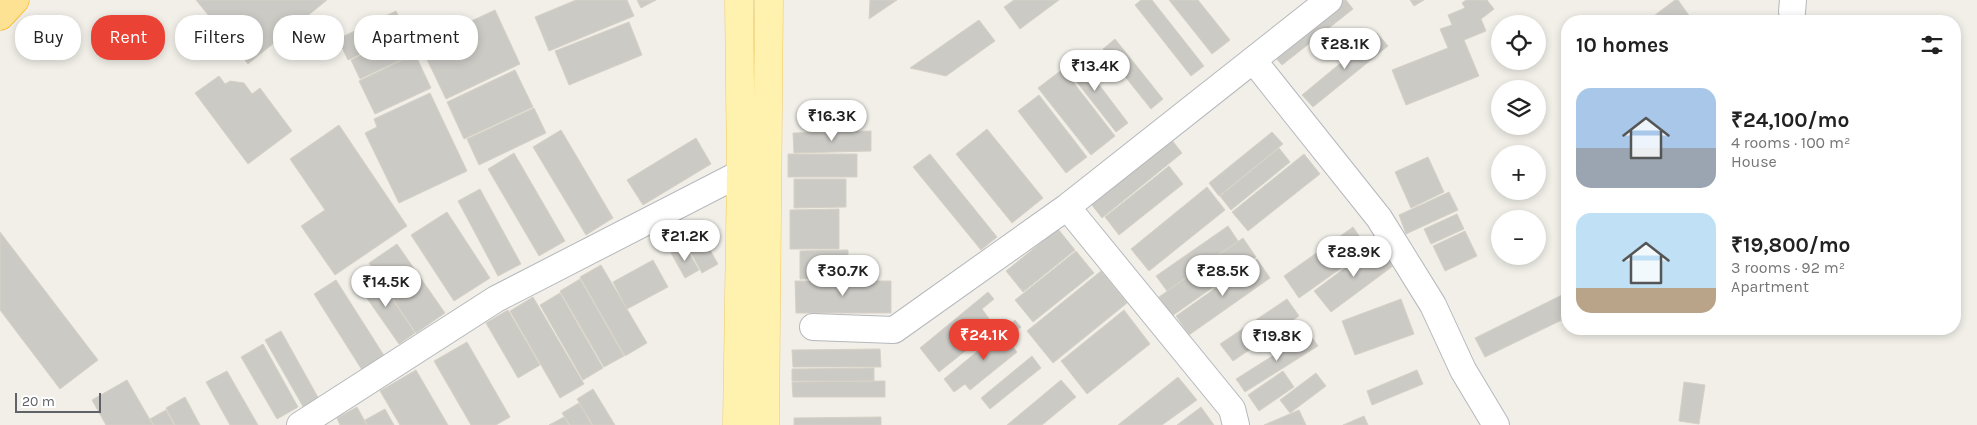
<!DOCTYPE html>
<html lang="en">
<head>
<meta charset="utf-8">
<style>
	:root { --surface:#fff; --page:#f6f6f6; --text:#222; --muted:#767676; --accent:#ea4335 }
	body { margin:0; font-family:Karla,sans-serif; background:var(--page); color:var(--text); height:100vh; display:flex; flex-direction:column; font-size:19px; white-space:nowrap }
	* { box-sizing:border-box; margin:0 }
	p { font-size:16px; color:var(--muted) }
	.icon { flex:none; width:28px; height:28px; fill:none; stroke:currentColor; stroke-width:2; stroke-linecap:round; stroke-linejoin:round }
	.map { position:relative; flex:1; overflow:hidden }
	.drawer { position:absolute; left:1561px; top:15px; width:400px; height:320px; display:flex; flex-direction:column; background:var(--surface); border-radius:20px; box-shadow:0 2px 8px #0003 }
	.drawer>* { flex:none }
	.guide { position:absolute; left:15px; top:15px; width:475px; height:45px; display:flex; gap:10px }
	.tools { position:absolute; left:1491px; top:15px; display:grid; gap:10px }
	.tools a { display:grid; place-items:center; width:55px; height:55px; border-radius:50%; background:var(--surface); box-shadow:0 2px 8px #0003; font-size:25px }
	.scale { position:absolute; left:15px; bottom:12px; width:86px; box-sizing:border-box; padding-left:5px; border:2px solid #5f6368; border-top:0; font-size:14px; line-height:18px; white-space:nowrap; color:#5f6368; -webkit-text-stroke:4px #fff; paint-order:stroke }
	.price { position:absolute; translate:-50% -42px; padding:0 11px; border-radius:18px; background:#fff; color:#222; font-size:16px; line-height:32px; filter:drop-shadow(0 1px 2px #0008) }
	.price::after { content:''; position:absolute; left:50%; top:30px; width:15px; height:11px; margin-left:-8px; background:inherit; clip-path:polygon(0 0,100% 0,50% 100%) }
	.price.selected { background:var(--accent); color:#fff }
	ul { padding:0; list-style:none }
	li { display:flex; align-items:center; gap:15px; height:125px; padding:0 15px }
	li span { display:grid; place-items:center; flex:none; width:140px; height:100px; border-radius:15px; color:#555 }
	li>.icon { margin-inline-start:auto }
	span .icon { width:60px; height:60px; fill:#fffc; stroke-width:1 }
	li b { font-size:21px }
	h2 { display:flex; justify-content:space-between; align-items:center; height:60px; padding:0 15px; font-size:21px }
	.chip { padding:0 18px; border-radius:20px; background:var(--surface); box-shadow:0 2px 8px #0003; font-size:18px; line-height:45px }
	.chip.selected { background:var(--accent); color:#fff }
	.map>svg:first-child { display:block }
</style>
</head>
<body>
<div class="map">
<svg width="1977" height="425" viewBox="0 0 1977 425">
	<rect width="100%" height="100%" fill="#f1efe8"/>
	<path fill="#cccac5" stroke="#d6d1c6" d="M196,0H327L248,64Z
		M576,0H627L634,16L549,51L535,17Z
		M637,0H656L641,8Z
		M870,0H897L869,19Z
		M1014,0H1059L1020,29L1004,7Z
		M1141,0H1152L1204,66L1191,76L1135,5Z
		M1169,0H1198L1230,40L1212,54Z
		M1342,0H1346L1353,9L1282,65L1273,55Z
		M1410,0H1424L1414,6Z
		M1466,0H1487L1494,9L1481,19L1486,31L1464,40L1479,76L1406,105L1392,70L1448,48L1440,29L1452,25L1448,15L1465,8L1462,3Z
		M1675,0H1678L1693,21H1659L1655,15Z
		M495,10L520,64L446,99L420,45Z
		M396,11L406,33L348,60L338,39Z
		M979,20L995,41L946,76L910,68Z
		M629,22L642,55L569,85L555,51Z
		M1377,33L1388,46L1313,107L1302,95Z
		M404,35L413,54L360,79L351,60Z
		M1115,39L1163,99L1151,109L1103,49Z
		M1075,53L1128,123L1116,132L1062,63Z
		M415,54L431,88L375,114L359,81Z
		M1063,69L1115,136L1091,155L1038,88Z
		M515,70L533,107L464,139L447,102Z
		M219,76L225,84L230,81L244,83L252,94L260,88L292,131L248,164L195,93Z
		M430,93L467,171L399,203L365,133L377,127L374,119Z
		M1039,95L1087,157L1066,173L1018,111Z
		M534,108L546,133L479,165L467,139Z
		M339,125L407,226L335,275L301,226L325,210L290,159Z
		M987,129L1043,198L1012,223L956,154Z
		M561,130L613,218L586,235L533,147Z
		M871,131V151L794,153L793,133Z
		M1272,132L1283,144L1219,196L1209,183Z
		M1168,135L1182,153L1102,218L1088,200Z
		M696,138L711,164L643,205L627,180Z
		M1279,148L1290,162L1231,210L1220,196Z
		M514,153L565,241L539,256L488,169Z
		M788,154H857V177H788Z
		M930,154L997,237L981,250L913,167Z
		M1304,154L1320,174L1248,231L1232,212Z
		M1428,157L1444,192L1411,208L1395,172Z
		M1169,166L1183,184L1119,235L1105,217Z
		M794,179H846V207L794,208Z
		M1207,187L1225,210L1149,271L1131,249Z
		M480,189L521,264L498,276L458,201Z
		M1449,192L1458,210L1406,234L1399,215Z
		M839,209V249H790V210Z
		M447,212L490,278L454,301L411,235Z
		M1457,214L1464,229L1431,244L1424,229Z
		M1228,226L1238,241L1167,291L1156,276Z
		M1353,227L1368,249L1299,298L1284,276Z
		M1058,229L1075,250L1023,292L1006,271Z
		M1465,231L1477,256L1445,271L1433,246Z
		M0,232L98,360L60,389L0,310Z
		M701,234L718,264L702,273L685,242Z
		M1243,238L1256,257L1172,316L1159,297Z
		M397,244L445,313L416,333L369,263Z
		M1377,244L1393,266L1331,312L1314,291Z
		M685,246L699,270L685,278L671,253Z
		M848,250V279H800V251Z
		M1076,251L1094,273L1033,322L1015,300Z
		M1257,259L1270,278L1189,335L1176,316Z
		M653,260L668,287L627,309L613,282Z
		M601,265L647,343L625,356L580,277Z
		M1101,271L1127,303L1053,363L1027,331Z
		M374,272L415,333L399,344L357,284Z
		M580,279L624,356L604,367L560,291Z
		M336,280L385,357L362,370L314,294Z
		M795,281H891V313H796Z
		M988,292L994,299L982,309L995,327L939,372L920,348Z
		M1568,292V317L1485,357L1475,338Z
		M560,293L603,368L583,380L540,305Z
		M533,297L584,384L560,398L510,311Z
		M1287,299L1299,316L1233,361L1220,344Z
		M1401,299L1414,334L1355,355L1342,321Z
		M508,310L540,365L518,378L486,323Z
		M1124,310L1150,344L1087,394L1061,361Z
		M1015,320L1021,327L1006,339L1017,352L970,390L965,384L954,392L944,379Z
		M281,331L320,401L305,410L265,340Z
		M1309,333L1318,346L1245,392L1236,379Z
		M467,342L510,417L496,425H471L434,361Z
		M263,344L298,407L277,419L241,357Z
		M880,349L881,367H793L792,350Z
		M1032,356L1041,368L990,409L981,398Z
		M874,368V381H792V369Z
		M416,370L448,425H400L380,391Z
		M1417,370L1423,384L1372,405L1367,391Z
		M227,371L258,425H230L206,382Z
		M1283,371L1294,387L1259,411L1248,395Z
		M1316,373L1326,386L1290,413L1280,400Z
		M1178,377L1197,400L1162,425H1118Z
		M127,380L153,425H106L92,400Z
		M1061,380L1076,397L1042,425H1007Z
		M885,381V397H793L792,382Z
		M1684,382L1705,385L1699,424L1679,421Z
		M593,389L615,425H593L577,399Z
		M185,397L200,425H175L166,408Z
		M579,403L592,425H570L562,413Z
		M357,407L367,425H340L337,418Z
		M1201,407L1214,425H1177Z
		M385,409L394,425H367L365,420Z
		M166,410L174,425H154L150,419Z
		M1299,410L1306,425H1264Z
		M1364,416L1368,425H1343Z
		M564,417L569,425H549Z
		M881,417V425H794V418Z"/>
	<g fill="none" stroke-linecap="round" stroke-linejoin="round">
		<defs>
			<path id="street" d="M1792,12L1793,0
				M1253,60L1379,218L1433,305L1463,370L1496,425
				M1067,207L1232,409L1236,425
				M813,327L894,330L1067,207L1329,0
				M300,425L496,299L741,173"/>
			<path id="primary" d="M737,425L741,173L739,0
				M765,425L769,0"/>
			<path id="highway" d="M0,16L15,0"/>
		</defs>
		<use href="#street" stroke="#b5b8bc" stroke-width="28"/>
		<use href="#primary" stroke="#f2c960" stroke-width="29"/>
		<use href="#highway" stroke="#f9ab00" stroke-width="29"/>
		<use href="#street" stroke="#fff" stroke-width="26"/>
		<use href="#primary" stroke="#fff2af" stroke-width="28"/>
		<use href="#highway" stroke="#fde293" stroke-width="28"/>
	</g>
</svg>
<div class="tools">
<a><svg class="icon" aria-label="locate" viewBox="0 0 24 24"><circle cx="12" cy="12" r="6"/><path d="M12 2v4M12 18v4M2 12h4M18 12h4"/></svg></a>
<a><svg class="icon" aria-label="layers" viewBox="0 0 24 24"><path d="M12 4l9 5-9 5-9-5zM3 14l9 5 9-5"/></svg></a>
<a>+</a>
<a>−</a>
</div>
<div class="scale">20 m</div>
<b class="price" style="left:1345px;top:70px">₹28.1K</b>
<b class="price" style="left:1095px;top:92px">₹13.4K</b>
<b class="price" style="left:832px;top:142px">₹16.3K</b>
<b class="price" style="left:685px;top:262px">₹21.2K</b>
<b class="price" style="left:1354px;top:278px">₹28.9K</b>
<b class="price" style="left:843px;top:297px">₹30.7K</b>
<b class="price" style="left:1223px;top:297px">₹28.5K</b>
<b class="price" style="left:386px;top:308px">₹14.5K</b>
<b class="price selected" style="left:984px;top:361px">₹24.1K</b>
<b class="price" style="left:1277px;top:362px">₹19.8K</b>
<div class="guide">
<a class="chip">Buy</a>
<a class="chip selected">Rent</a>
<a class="chip">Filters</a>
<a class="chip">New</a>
<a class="chip">Apartment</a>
</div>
<section class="drawer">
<h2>10 homes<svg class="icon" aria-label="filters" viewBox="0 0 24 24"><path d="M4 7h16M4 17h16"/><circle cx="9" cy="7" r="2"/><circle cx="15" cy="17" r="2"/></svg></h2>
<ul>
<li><span style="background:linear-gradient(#a9c7e8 60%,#9aa5b1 0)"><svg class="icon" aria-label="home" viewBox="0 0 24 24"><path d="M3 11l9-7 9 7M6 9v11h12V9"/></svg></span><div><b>₹24,100/mo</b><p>4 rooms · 100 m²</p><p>House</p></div></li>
<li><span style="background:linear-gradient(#bfe0f5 75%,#b9a48a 0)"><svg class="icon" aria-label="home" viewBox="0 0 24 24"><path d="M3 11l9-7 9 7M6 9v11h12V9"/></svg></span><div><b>₹19,800/mo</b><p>3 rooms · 92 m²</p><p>Apartment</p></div></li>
</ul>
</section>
</div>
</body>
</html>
